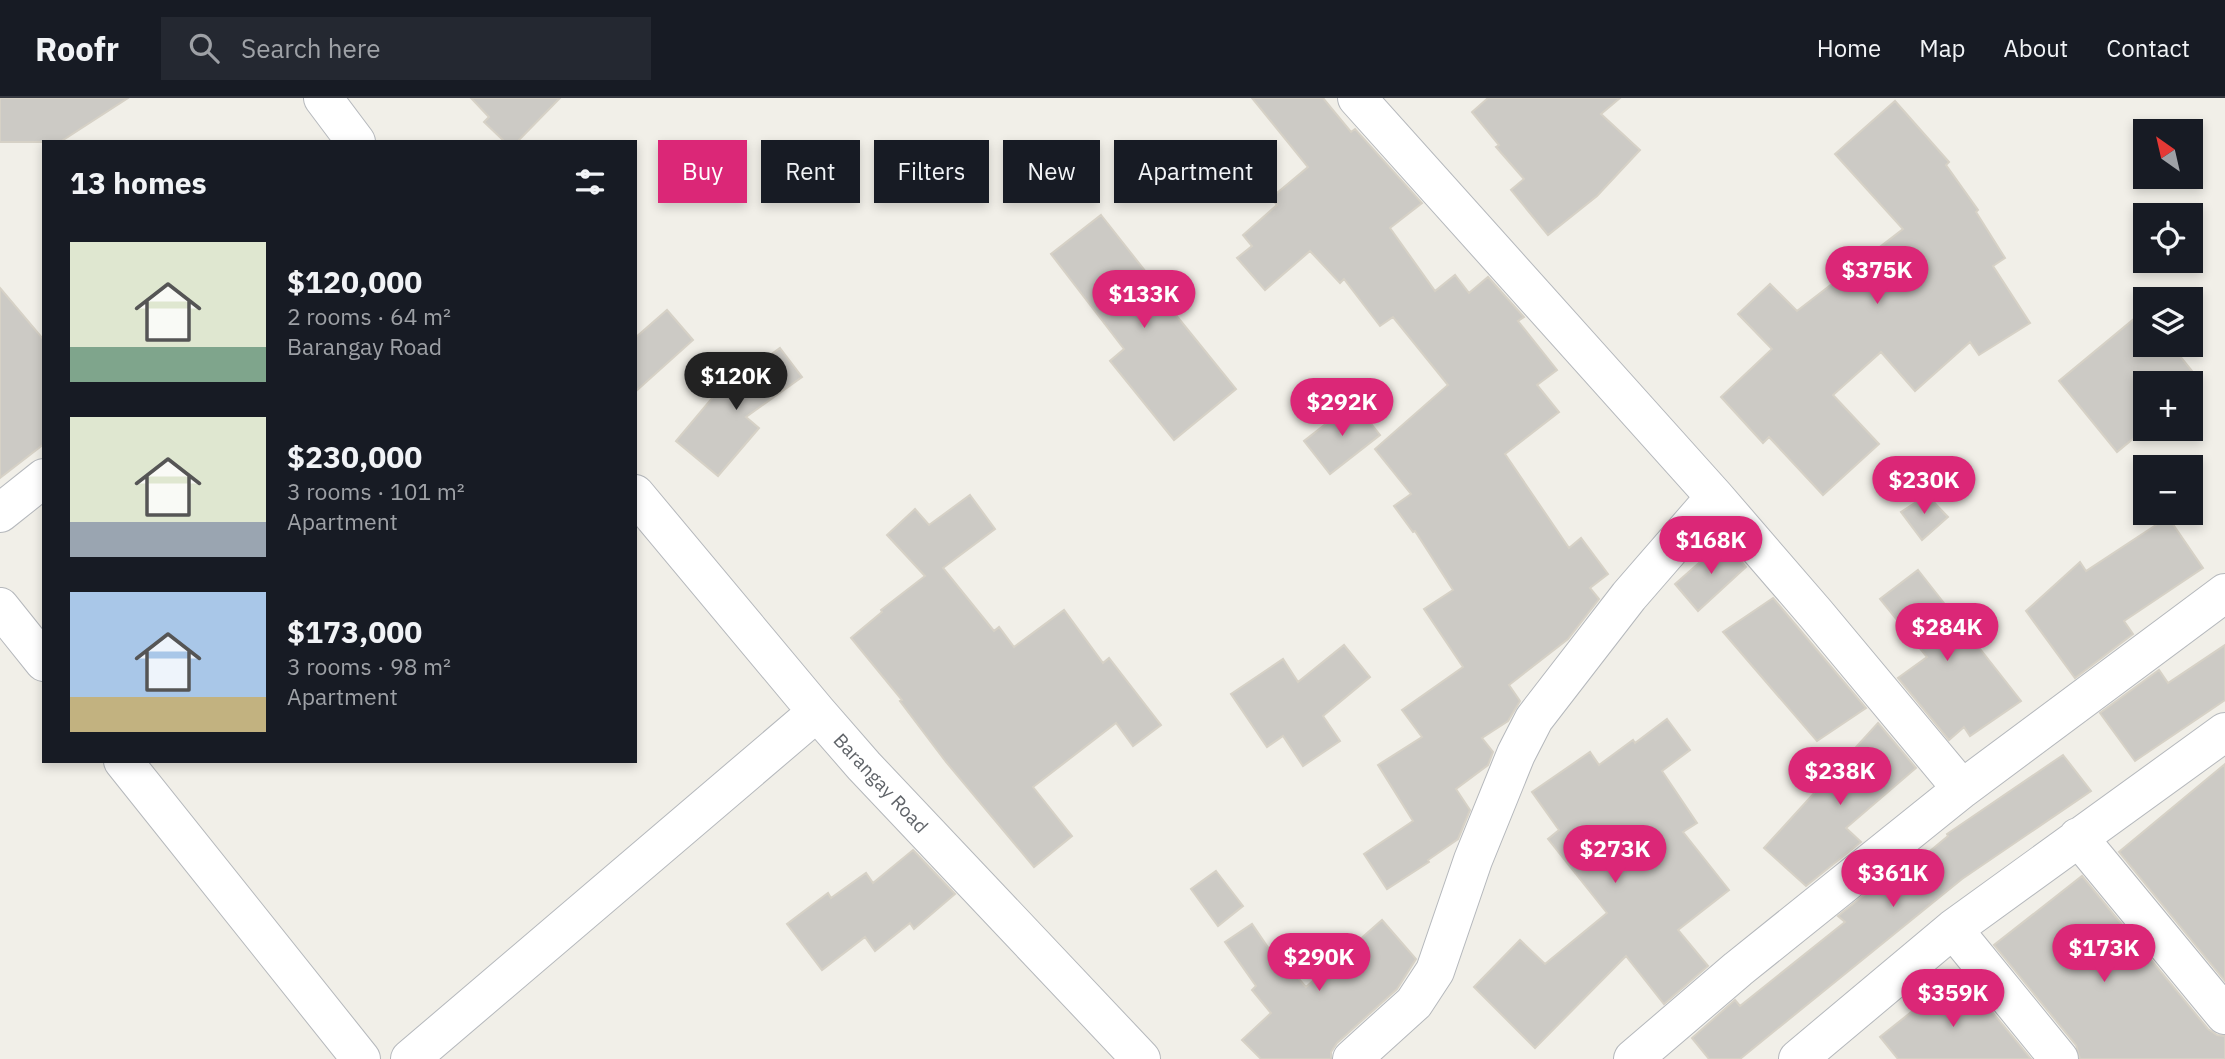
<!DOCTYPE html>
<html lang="en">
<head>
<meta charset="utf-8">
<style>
	:root { --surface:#171b24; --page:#242831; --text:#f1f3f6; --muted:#9ea1a6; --line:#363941; --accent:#db2777 }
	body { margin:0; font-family:"IBM Plex Sans",sans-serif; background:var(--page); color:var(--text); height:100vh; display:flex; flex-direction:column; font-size:26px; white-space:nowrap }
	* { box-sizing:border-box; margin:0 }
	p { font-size:23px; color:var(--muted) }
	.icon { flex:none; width:38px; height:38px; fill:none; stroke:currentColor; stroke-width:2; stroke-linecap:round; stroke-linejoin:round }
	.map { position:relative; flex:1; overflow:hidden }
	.drawer { position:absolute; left:42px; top:42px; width:595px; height:623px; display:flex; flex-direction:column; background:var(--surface); border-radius:0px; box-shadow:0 4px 10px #0003 }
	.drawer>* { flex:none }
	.top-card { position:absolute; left:658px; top:42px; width:665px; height:63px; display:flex; gap:14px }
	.needle { width:46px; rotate:326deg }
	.fabs { position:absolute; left:2133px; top:21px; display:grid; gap:14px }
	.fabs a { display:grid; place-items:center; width:70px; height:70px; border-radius:0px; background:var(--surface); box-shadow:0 4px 10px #0003; font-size:35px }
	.price { position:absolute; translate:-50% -60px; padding:0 16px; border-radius:24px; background:var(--accent); color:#fff; font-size:23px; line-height:46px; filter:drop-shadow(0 2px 4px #0008) }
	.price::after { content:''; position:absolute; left:50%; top:42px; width:21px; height:16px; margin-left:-10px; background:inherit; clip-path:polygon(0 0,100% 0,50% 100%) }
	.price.active { background:#222; color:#fff }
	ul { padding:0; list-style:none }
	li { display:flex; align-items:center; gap:21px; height:175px; padding:0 28px }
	li span { display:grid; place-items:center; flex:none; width:196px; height:140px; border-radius:0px; color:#555 }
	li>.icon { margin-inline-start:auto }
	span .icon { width:84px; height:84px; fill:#fffc; stroke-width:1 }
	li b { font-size:30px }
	h2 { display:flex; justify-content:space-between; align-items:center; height:84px; padding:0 28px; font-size:30px }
	.tag { padding:0 24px; border-radius:0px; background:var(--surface); box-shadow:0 4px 10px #0003; font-size:24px; line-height:63px }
	.tag.active { background:var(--accent); color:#fff }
	header { display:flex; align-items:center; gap:42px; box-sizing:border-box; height:98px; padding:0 35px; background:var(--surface); border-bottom:2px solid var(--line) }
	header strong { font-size:33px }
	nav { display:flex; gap:38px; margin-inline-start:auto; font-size:24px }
	.search { width:490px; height:63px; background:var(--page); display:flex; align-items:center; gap:18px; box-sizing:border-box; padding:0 24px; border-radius:0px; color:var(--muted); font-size:26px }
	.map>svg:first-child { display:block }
</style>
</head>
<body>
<header>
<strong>Roofr</strong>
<div class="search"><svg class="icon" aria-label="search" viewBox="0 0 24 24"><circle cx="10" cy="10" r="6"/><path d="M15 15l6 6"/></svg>Search here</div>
<nav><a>Home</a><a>Map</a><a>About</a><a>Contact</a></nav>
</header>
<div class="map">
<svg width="2225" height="961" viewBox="0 0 2225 961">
	<rect width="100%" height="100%" fill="#f1efe8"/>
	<path fill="#cccac5" stroke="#d6d1c6" stroke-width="2" d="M0,0H128L60,44H0Z
		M471,0H560L517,44H505L484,24L489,19Z
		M1252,0H1323L1351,34L1355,31L1422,105L1390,130L1435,193L1455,177L1469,195L1488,179L1524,219L1518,223L1557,272L1537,287L1559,314L1505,356L1569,450L1581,440L1608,476L1590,490L1599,501L1568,541L1509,587L1520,603L1508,623L1482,640L1493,654L1488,667L1456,691L1470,712L1458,741L1428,762L1429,764L1387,791L1364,756L1413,723L1378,667L1422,639L1402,612L1463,569L1424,511L1453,492L1415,433L1413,434L1394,408L1411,396L1375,351L1448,287L1393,219L1380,228L1344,181L1340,185L1310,153L1265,192L1237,160L1252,148L1243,137L1277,107L1271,100L1308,69Z
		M1488,0H1620L1601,16L1640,52L1597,98L1548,137L1511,92L1524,81L1496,49L1499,47L1472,14Z
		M1895,3L1949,64L1946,67L1978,112L1976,114L2005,160L1993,168L2030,225L1979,257L1970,244L1915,293L1881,254L1833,297L1879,346L1823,397L1769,339L1763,345L1721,299L1772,251L1738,216L1770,186L1797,213L1903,131L1835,56Z
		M1101,117L1157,188L1154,190L1236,291L1174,342L1110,263L1124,251L1051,156Z
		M0,190L44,242V346L0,380Z
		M2146,211V247H2171L2201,284L2191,292V285H2146V330L2117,354L2059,283Z
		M667,212L693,242L635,294V240Z
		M780,250L802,279L746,319L759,330L718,378L676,343L728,281L731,285Z
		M1354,304L1380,337L1330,376L1304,343Z
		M970,397L995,431L943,470L994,533L999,529L1014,549L1064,512L1103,565L1109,560L1161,627L1133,648L1116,625L1033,689L1072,738L1034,769L946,664L900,603L902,602L851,540L882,514L881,512L925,478L887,437L915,411L929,427Z
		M1927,397L1948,419L1922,442L1901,414Z
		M2168,419L2203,470L2124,523L2133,536L2075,580L2026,513L2080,464L2086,473Z
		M1724,443L1746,469L1698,513L1675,486Z
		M1918,472L2021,603L1970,638L1964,629L1949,642L1898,580L1927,559L1880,501Z
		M1773,500L1866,610L1817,643L1723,534Z
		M1344,547L1370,579L1323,618L1340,643L1303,668L1283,638L1267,649L1231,596L1283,561L1298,584Z
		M2225,547V602L2135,663L2100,615L2159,572L2168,585Z
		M1667,621L1690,652L1662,673L1697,725L1683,734L1729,792L1678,832L1708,868L1664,906L1626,858L1535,950L1474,889L1520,842L1545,866L1607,815L1548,741L1559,732L1532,694L1590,654L1599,667L1633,642L1635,645Z
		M1878,625L1916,670L1846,730L1861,744L1806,788L1764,750Z
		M2063,657L2091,693L1962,781L1740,961H1709L1692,940L1735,902L1740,908L1845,824L1838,818L1894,773L1900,778L1948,738L1947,736Z
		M2225,666V883L2119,754Z
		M913,752L955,796L914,831L910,825L875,853L865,839L822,872L787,826L828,795L831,800L866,775L873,785Z
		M1216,773L1243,808L1218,828L1191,791Z
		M2082,778L2208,931L2217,937L2225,938V961H2080L2076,947L1994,847Z
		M1382,822L1416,861L1397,891L1337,945L1331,954V961H1261L1242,942L1271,915L1252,892L1256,888L1225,844L1252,826L1280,867L1284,864L1306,889Z
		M1960,875L2031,961H1898L1880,939Z"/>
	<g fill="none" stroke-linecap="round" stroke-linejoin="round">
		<defs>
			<path id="minor" d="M323,0L356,44
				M1357,0L1715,399L1816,516L1962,691
				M635,396L817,614L864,668L1141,961
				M0,415L44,380
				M0,509L44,564
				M123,663L361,961
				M2078,739L2225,917
				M1953,831L2059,961
				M410,961L817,614
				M1352,961L1414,905L1435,873L1473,762L1516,656L1534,621L1629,498L1715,399
				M1633,961L1738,871L1962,691L2225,495
				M1798,961L1953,831L2225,634"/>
		</defs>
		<use href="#minor" stroke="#b5b8bc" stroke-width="40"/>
		<use href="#minor" stroke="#fff" stroke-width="38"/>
	</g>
	<g text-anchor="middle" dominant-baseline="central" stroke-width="7" stroke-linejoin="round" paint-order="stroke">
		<g font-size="19" fill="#5f6368" stroke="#fff">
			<text transform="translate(881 685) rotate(47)">Barangay Road</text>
		</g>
	</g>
</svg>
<div class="fabs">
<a><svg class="needle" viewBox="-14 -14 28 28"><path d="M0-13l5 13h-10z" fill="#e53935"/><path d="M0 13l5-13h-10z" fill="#9ea1a6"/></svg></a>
<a><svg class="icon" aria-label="locate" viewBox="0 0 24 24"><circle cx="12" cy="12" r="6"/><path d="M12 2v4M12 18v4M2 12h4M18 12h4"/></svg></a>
<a><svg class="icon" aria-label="layers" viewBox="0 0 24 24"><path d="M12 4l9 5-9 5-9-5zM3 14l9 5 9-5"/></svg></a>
<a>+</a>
<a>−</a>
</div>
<b class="price" style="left:1877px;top:208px">$375K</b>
<b class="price" style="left:1144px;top:232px">$133K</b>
<b class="price active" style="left:736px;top:314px">$120K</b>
<b class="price" style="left:1342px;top:340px">$292K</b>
<b class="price" style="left:1924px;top:418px">$230K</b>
<b class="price" style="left:1711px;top:478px">$168K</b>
<b class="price" style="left:1947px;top:565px">$284K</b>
<b class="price" style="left:1840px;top:709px">$238K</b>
<b class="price" style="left:1615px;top:787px">$273K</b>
<b class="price" style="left:1893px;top:811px">$361K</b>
<b class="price" style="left:2104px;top:886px">$173K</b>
<b class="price" style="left:1319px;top:895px">$290K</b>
<b class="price" style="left:1953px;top:931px">$359K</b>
<div class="top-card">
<a class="tag active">Buy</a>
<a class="tag">Rent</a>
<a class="tag">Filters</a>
<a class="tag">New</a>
<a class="tag">Apartment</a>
</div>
<section class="drawer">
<h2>13 homes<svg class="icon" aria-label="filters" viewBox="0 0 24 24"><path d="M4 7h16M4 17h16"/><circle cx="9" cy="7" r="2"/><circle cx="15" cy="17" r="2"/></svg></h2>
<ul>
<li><span style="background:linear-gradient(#dfe7d0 75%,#7fa58c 0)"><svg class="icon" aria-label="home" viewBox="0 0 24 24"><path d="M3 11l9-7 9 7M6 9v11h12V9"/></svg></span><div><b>$120,000</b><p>2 rooms · 64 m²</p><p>Barangay Road</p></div></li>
<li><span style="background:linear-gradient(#dfe7d0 75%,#9aa5b1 0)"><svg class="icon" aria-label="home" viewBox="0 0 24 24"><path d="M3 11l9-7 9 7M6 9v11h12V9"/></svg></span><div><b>$230,000</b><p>3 rooms · 101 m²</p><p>Apartment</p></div></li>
<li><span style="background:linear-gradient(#a9c7e8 75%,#c2b280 0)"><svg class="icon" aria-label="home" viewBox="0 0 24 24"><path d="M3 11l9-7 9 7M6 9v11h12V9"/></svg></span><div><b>$173,000</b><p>3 rooms · 98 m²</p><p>Apartment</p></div></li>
</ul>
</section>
</div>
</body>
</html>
